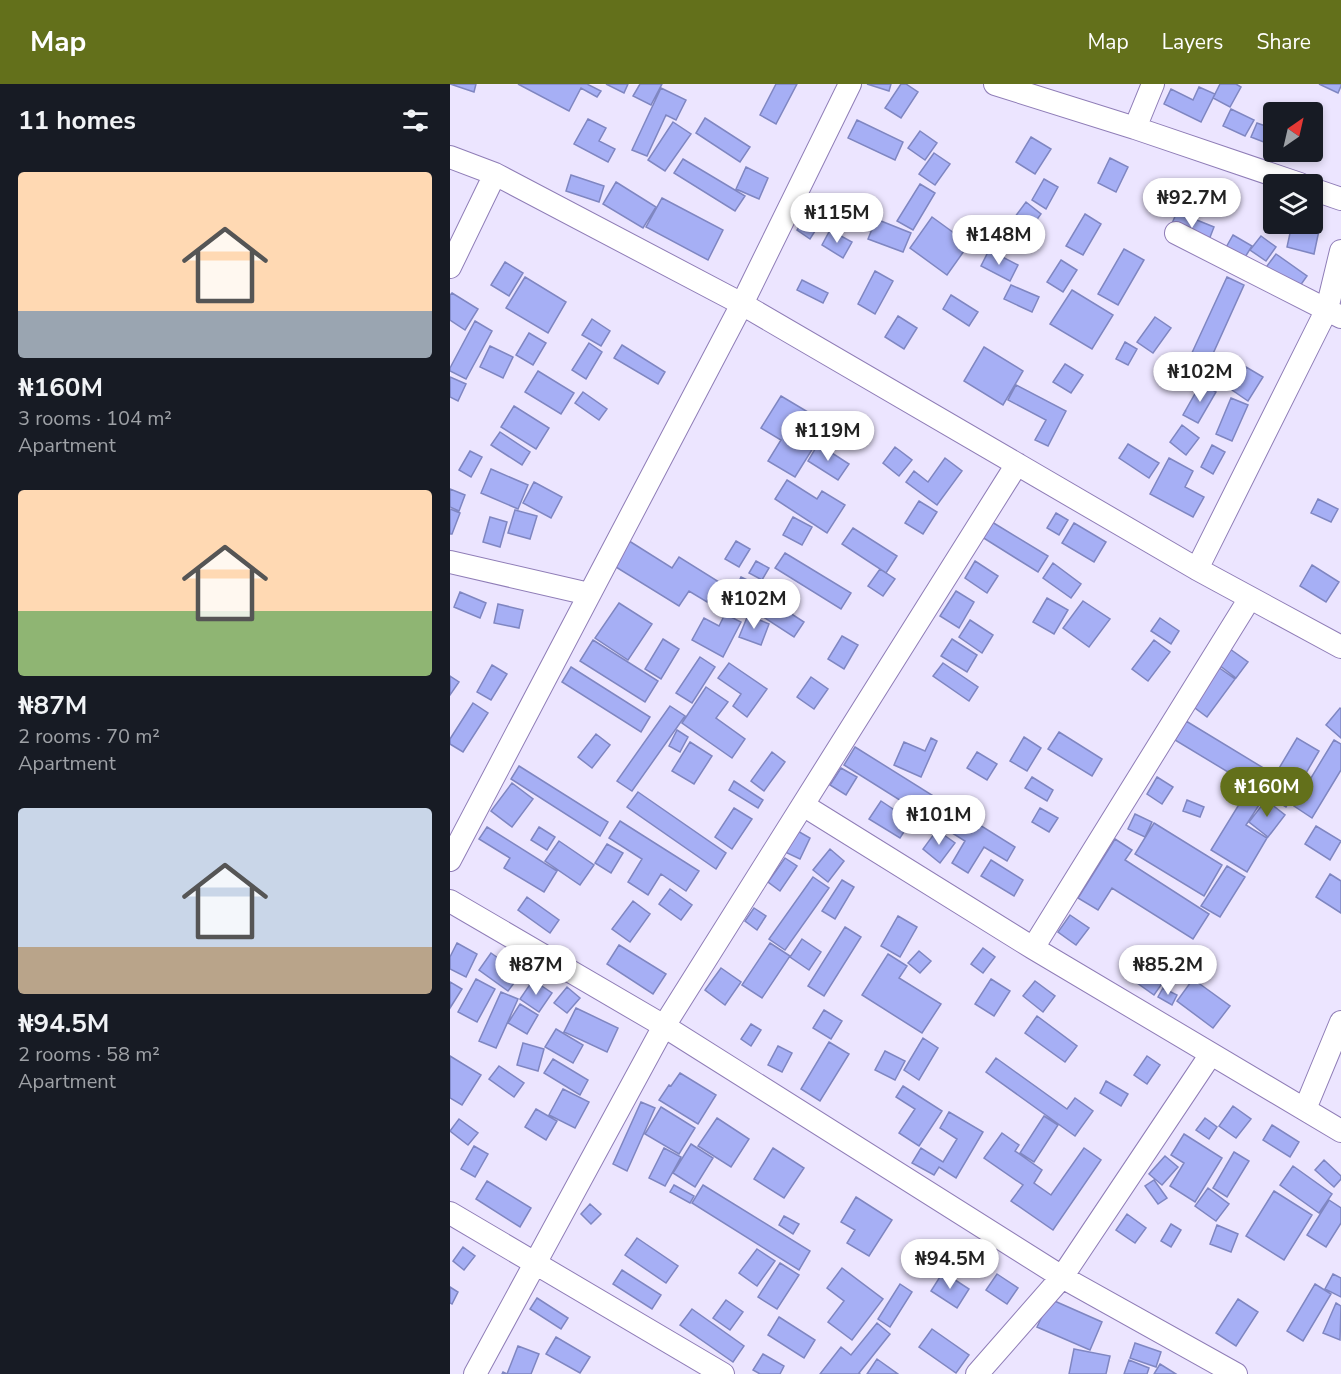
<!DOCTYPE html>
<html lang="en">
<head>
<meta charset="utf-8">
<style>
	:root { --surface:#171b24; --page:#20242c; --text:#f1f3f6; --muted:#9ea1a6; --accent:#63701b }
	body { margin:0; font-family:"Nunito Sans",sans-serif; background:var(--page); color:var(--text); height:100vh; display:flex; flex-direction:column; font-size:22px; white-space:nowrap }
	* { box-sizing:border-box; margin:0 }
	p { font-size:20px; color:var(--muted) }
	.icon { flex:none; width:33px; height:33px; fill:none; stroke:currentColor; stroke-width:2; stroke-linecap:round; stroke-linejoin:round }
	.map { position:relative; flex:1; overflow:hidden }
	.details { display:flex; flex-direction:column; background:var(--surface); width:450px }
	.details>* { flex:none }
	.needle { width:39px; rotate:34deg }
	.fabs { position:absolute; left:813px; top:18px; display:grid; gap:12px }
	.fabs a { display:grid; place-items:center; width:60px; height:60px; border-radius:6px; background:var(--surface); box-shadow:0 3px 9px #0003; font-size:30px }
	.price { position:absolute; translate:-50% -51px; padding:0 14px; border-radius:21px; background:#fff; color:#222; font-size:20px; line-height:39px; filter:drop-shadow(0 2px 3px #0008) }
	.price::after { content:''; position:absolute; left:50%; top:36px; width:18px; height:14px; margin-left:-9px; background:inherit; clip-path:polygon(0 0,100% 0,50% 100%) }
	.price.current { background:var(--accent); color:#fff }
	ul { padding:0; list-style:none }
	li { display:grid; align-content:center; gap:12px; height:318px; padding:0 18px }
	li span { display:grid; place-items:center; height:186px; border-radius:6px; color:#555 }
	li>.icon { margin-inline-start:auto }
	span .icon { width:108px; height:108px; fill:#fffc; stroke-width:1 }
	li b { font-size:26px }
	h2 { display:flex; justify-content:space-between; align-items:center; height:72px; padding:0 18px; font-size:26px }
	header { display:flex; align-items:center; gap:36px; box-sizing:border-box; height:84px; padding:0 30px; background:var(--accent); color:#fff }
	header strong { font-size:28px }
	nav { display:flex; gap:33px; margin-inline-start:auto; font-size:21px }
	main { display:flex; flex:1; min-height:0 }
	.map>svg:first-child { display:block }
</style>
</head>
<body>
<header>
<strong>Map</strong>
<nav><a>Map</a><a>Layers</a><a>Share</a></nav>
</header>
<main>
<section class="details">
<h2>11 homes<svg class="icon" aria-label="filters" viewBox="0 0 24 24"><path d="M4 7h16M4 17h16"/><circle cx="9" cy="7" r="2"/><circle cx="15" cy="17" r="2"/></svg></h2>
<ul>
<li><span style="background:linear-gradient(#ffd9b3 75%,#9aa5b1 0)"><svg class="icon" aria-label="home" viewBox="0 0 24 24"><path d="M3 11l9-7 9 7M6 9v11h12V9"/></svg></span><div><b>₦160M</b><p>3 rooms · 104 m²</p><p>Apartment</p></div></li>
<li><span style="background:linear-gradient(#ffd9b3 65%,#8fb573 0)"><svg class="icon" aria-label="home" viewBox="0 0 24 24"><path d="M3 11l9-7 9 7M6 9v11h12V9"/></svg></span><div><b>₦87M</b><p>2 rooms · 70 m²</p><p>Apartment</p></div></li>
<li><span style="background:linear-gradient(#c9d6e8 75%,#b9a48a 0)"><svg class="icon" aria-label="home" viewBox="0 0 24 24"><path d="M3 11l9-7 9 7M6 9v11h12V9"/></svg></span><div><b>₦94.5M</b><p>2 rooms · 58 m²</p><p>Apartment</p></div></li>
</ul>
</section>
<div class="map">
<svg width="891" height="1290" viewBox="0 0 891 1290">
	<rect width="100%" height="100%" fill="#ece5ff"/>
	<path fill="#a6aff5" stroke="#7f86c1" stroke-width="1.5" d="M0,0H26L24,8Z
		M68,0H137L151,7L147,13L131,4L119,27Z
		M156,0H178L174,9Z
		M190,0H212L201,21L183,12Z
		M326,0H347L326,40L310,31Z
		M417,0H441L439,7Z
		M451,0H456L468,8L451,34L435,24Z
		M770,0H786L791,3L780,23L763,14Z
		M869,0H891V2L888,9Z
		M749,3L765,10L751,38L714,20L721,5L743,16Z
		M211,4L236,16L226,36L216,31L197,72L182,66Z
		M781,25L804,36L795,52L773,42Z
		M255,34L300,63L290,78L246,49Z
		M138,35L156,44L149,57L165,65L158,78L124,60Z
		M407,36L453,58L445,76L398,54Z
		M223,38L241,50L215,87L198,76Z
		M807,39L824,45V62L801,53Z
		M470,47L487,59L475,76L458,64Z
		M581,53L601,65L585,90L566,78Z
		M484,69L500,80L485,101L469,90Z
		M660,74L678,83L666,108L648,99Z
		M233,75L295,112L285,127L224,89Z
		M296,83L318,94L309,115L286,105Z
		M121,91L154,102L149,118L116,107Z
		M594,95L608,103L596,125L582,116Z
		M728,96L771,112L767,124L723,108Z
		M166,98L206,123L193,144L153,120Z
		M470,100L485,109L463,146L447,137Z
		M212,114L273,146L258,176L196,143Z
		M576,118L591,130L578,148L562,137Z
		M359,128L372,136L360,155L347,146Z
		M727,128L764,143L757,161L719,146Z
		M635,130L651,140L633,171L616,162Z
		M550,132L581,155L571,168L540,145Z
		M482,133L519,160L497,191L460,164Z
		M426,135L461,149L453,168L418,155Z
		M862,135L871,137L864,170L837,163L842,140H862Z
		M380,146L402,158L393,174L372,161Z
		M783,151L802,162L792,178L774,167Z
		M811,152L826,163L816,177L800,166Z
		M674,165L694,176L668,221L648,210Z
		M539,166L568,181L560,197L531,182Z
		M826,170L857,192L845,209L814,186Z
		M611,176L627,186L613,208L597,198Z
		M55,178L73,189L59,212L41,201Z
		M425,187L443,197L425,230L408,220Z
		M75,193L116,218L98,249L56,224Z
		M777,193L794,201L752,294L734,286Z
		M352,196L378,209L373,219L347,206Z
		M561,201L589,213L582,228L554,215Z
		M622,206L663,231L642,265L600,240Z
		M2,209L28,225L15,246L0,236V211Z
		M501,211L528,228L519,242L493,225Z
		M448,232L467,244L454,265L435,253Z
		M705,233L721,244L703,269L687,258Z
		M142,235L160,247L151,262L132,251Z
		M25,237L42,247L16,295L0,287V284Z
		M79,249L96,259L83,281L66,271Z
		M675,258L687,265L678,281L666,275Z
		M139,259L152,268L136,295L122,286Z
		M172,261L215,288L208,300L164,274Z
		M40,262L63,273L53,294L30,283Z
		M534,263L573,287L553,321L514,297Z
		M615,280L633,291L621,309L603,298Z
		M796,283L813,293L798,317L782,306Z
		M88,287L124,309L111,330L75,308Z
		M0,293L16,300L8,317L0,313Z
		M751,299L766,308L748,339L733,331Z
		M566,301L616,327L598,362L585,356L596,336L558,316Z
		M133,308L157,325L149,336L125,319Z
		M331,312L378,340L345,393L318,377L331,356L311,344Z
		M781,314L798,321L782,357L766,350Z
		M64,322L99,344L86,365L51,343Z
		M732,341L749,354L736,371L720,358Z
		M50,348L80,368L72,381L41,361Z
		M368,360L399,380L388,396L358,377Z
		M678,360L709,379L699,394L669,374Z
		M762,361L775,368L763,390L751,383Z
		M445,363L462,376L449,392L433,379Z
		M20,367L32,373L21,393L9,386Z
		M495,374L512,387L487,421L456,398L464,387L478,398Z
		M719,374L743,387L735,403L754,413L743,433L700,410Z
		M41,385L78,401L68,425L31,409Z
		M337,396L367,415L372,407L395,421L377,449L325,415Z
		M84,398L112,413L101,434L73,419Z
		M0,405L15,411L9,427L0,423Z
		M868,415L888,425L881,438L861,429Z
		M469,417L487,428L473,450L455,439Z
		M0,425L10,429L2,450H0Z
		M65,426L87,432L80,455L58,449Z
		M606,429L618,436L609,451L597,444Z
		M40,433L57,438L50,463L33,458Z
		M343,433L362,443L352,461L333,451Z
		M542,438L598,472L588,488L532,453Z
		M624,439L656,458L644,478L612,459Z
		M403,444L447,472L436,489L392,460Z
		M176,455L222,484L229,473L269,498L257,518L239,507L229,522L161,480Z
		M286,457L300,465L289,483L275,475Z
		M335,469L401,509L391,525L325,484Z
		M306,477L319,484L312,496L299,489Z
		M525,477L548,492L537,509L515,494Z
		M603,479L631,500L621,514L593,494Z
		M862,481L889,498L876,518L850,502Z
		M430,485L445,495L433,512L418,502Z
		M291,493L310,502L299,526L280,517Z
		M506,507L524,518L509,544L490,532Z
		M10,508L36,519L30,534L4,523Z
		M314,512L354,538L344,553L304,527Z
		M597,514L618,526L604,550L583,538Z
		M633,517L660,535L639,563L613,544Z
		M169,519L202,540L178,576L145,554Z
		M48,520L73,526L69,544L44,539Z
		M275,530L291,538L273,573L242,556L254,534L269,542Z
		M298,531L319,540L311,561L289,553Z
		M710,534L729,547L721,560L701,547Z
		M520,536L543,551L532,569L509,553Z
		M392,552L408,561L394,585L378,575Z
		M213,555L229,565L211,595L195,585Z
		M502,555L527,571L517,588L491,572Z
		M143,556L208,597L195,618L130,577Z
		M704,556L720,568L698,597L682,585Z
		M780,565L798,578L786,594L769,581Z
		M250,573L265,583L242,619L226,609Z
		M279,579L317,605L297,633L283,622L291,610L268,594Z
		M493,579L528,603L519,617L483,592Z
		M42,581L57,590L41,616L27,608Z
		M121,583L200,633L191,648L112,598Z
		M768,583L785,595L757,633L741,621Z
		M0,592L9,598L0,611Z
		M361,593L378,605L364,625L347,613Z
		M256,603L278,618L266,634L295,655L282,674L232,639Z
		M23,619L38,629L13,668L0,660V655Z
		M220,622L235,632L182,707L167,697Z
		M890,624L891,625V654L876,641Z
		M736,637L825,691L847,654L869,667L836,723L725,656Z
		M227,646L238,653L230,668L219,662Z
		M609,648L652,675L642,692L598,665Z
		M146,650L160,661L142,684L128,673Z
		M574,653L591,664L577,687L560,677Z
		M481,654L487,657L471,693L444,681L454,658L475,667Z
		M884,656L891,660V686L862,734L844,722Z
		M240,658L262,672L244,700L222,687Z
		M405,663L565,763L557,777L534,763L518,789L502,779L515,757L394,681Z
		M322,668L335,678L314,707L301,697Z
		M527,668L547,680L537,696L517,684Z
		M69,682L158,738L150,752L61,695Z
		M391,684L407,693L396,711L380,701Z
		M582,693L603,706L597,717L575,704Z
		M707,693L723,703L712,720L697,710Z
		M284,697L313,716L308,724L279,706Z
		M62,699L83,715L62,743L41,727Z
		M188,708L276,769L266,785L177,723Z
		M796,709L811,718L796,741L817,754L797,788L761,766Z
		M737,716L754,723L750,733L733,727Z
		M816,716L835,731L818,753L799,738Z
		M431,717L461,737L450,754L419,735Z
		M284,724L302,735L282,765L265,753Z
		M590,724L608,734L599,748L582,738Z
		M685,730L702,738L695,753L678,745Z
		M170,737L249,787L236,807L211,790L198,811L178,798L192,775L159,754Z
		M704,739L772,781L754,812L685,770Z
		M866,742L891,757L880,776L855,760Z
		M37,743L107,787L94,808L54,784L60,774L29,755Z
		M89,743L105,753L97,766L81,756Z
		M346,746L360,754L350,775L335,768Z
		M487,746L505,759L490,779L473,765Z
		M665,755L682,766L675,776L759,830L743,855L662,804L648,826L628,814Z
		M109,757L144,781L130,801L95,777Z
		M157,760L173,769L161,789L145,779Z
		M380,765L394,777L378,798L363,786Z
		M335,774L347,782L330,807L318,798Z
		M541,776L573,796L564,812L531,792Z
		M777,782L795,793L770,833L751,822Z
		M880,790L891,797V829L866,813Z
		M363,793L379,804L335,866L319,855Z
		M392,796L404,803L385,835L372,827Z
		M220,805L242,821L231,836L209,820Z
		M77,813L109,836L100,849L68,826Z
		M183,817L200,830L180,858L162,845Z
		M304,824L316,832L307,846L295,837Z
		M620,831L639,844L626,861L608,848Z
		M448,832L467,843L450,873L431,862Z
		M395,843L411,853L374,912L358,902Z
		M352,855L371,868L359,886L340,873Z
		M7,859L27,870L16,893L0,885V873Z
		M320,859L340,872L312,914L292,901Z
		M169,861L216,890L203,910L157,880Z
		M533,864L545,873L533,889L521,880Z
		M702,865L725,881L704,911L680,894Z
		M469,867L481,877L470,889L458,879Z
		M41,869L71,890L58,907L29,886Z
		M438,870L457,882L449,894L491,920L472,949L412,911Z
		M271,884L291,898L275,921L255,906Z
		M26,895L45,905L27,938L8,928Z
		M541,895L560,907L544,932L525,920Z
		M743,895L780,922L763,944L727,917Z
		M83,896L102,909L89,928L70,915Z
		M585,897L605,912L593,928L573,912Z
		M0,898L12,905L0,924Z
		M117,903L130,914L117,929L104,919Z
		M713,904L727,911L722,921L708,913Z
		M51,908L68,915L46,964L29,957Z
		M70,920L88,931L77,950L58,939Z
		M126,924L168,944L157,968L114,948Z
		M374,926L392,937L381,955L363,944Z
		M587,932L627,962L615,978L575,949Z
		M301,940L311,946L301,962L291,955Z
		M106,945L133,961L123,979L95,963Z
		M473,954L488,964L469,996L454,986Z
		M379,958L399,970L370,1017L351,1005Z
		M73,959L94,965L88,987L67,981Z
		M328,962L342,969L332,988L318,981Z
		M435,967L455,977L445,996L425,986Z
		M0,972L31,991L12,1021L0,1014Z
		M697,972L710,981L697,1000L684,991Z
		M546,974L617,1025L625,1014L643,1027L625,1052L536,988Z
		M103,975L138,996L130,1011L94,989Z
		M49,982L74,999L64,1013L39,995Z
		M230,989L266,1011L248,1040L209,1016L219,1001L221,1002Z
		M656,997L678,1010L671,1022L650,1009Z
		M453,1002L492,1027L469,1062L449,1049L465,1025L446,1013Z
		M113,1005L139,1018L125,1044L99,1031Z
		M191,1018L205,1024L177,1087L163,1080Z
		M783,1022L801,1035L786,1054L769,1042Z
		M211,1023L245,1044L229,1070L195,1050Z
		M86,1025L107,1037L96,1056L75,1043Z
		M499,1028L533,1048L506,1094L489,1083L484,1091L462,1079L471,1064L493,1078L507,1055L490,1044Z
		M594,1032L608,1041L584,1078L570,1069Z
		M267,1034L299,1055L281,1083L248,1062Z
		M755,1034L767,1043L759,1055L746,1046Z
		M9,1035L28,1049L18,1061L0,1047Z
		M822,1041L849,1058L840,1073L813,1056Z
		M552,1049L569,1061L565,1067L592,1086L584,1099L601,1111L634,1064L651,1076L603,1146L561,1117L573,1101L534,1074Z
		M734,1050L772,1074L745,1118L720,1102L734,1079L721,1071Z
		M241,1060L263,1074L245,1103L223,1089Z
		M24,1062L38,1070L25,1093L11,1085Z
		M214,1064L231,1073L215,1102L199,1094Z
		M323,1064L354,1084L334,1114L304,1095Z
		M784,1068L799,1077L777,1113L763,1104Z
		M715,1072L728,1083L712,1101L699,1090Z
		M874,1076L891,1092V1095L884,1103L865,1086Z
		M843,1082L882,1110L869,1129L830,1101Z
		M704,1096L717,1114L708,1120L695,1102Z
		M37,1097L81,1124L70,1143L26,1115Z
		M224,1101L244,1112L240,1119L220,1108Z
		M253,1101L360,1167L349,1186L242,1119Z
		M758,1104L779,1120L766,1137L745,1122Z
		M824,1107L862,1131L834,1176L796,1152Z
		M406,1113L442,1136L419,1172L397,1159L405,1146L391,1138Z
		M879,1116L891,1124V1139L876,1163L857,1151Z
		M140,1120L151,1130L141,1140L131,1130Z
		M677,1130L696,1144L685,1159L666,1146Z
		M334,1132L349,1140L343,1150L329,1141Z
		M721,1140L731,1146L721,1163L711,1157Z
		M767,1141L788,1150L781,1168L760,1160Z
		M187,1154L228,1182L216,1199L175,1171Z
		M13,1163L25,1172L14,1186L3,1177Z
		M307,1165L325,1177L307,1202L289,1189Z
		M330,1179L349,1191L327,1225L308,1213Z
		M392,1184L433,1215L402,1256L378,1238L394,1217L377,1204Z
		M172,1186L211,1211L202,1225L163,1200Z
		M493,1188L519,1205L507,1224L481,1207Z
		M547,1190L568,1204L557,1220L536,1206Z
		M883,1190L891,1194V1213L875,1205Z
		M450,1200L462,1208L440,1243L428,1235Z
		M865,1200L881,1210L853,1257L837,1247Z
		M0,1203L8,1208L2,1220L0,1219Z
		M87,1214L118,1234L111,1245L80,1225Z
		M600,1215L652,1238L640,1266L587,1243Z
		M788,1215L808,1228L786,1262L766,1249Z
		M276,1216L293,1228L280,1246L263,1234Z
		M886,1219L891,1222L890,1256L873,1249Z
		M242,1225L294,1262L283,1278L230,1241Z
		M329,1233L365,1256L354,1274L318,1251Z
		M427,1239L440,1250L409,1289L410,1290H370L391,1263L401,1271Z
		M482,1245L519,1271L506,1289L469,1263Z
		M106,1253L140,1273L130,1289L96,1270Z
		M685,1259L711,1268L706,1283L680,1274Z
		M68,1262L89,1270L81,1290H52L53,1288L57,1290Z
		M624,1265L660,1272L656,1290H619Z
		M313,1270L334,1282L330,1290H310L303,1286Z
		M427,1275L448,1290H417Z
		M679,1276L699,1284L697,1290H674Z
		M710,1280L726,1290H704Z"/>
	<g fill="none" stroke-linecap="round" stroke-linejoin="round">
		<defs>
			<path id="minor" d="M545,0L685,44L850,100
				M685,44L703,0
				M0,73L45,90L292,220L747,485L891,563
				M862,105L891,115
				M726,149L891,233
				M0,183L45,90
				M0,478L139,510
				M747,485L877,225L891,167
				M353,721L583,864L891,1047
				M0,776L292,220L400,0
				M0,817L214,942L612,1193L786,1290
				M583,864L800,514
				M855,1025L891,938
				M0,1129L273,1290
				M25,1290L214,942L567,380
				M527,1290L612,1193L761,970"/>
		</defs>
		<use href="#minor" stroke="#8f7db7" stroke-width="24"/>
		<use href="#minor" stroke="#fff" stroke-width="22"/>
	</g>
</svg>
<div class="fabs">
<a><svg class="needle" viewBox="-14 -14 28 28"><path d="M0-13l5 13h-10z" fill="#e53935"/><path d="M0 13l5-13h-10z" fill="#9ea1a6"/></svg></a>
<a><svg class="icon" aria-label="layers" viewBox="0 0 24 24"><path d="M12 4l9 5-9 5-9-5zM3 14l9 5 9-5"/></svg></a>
</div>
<b class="price" style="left:742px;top:145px">₦92.7M</b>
<b class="price" style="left:387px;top:160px">₦115M</b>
<b class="price" style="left:549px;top:182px">₦148M</b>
<b class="price" style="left:750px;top:319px">₦102M</b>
<b class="price" style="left:378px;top:378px">₦119M</b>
<b class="price" style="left:304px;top:546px">₦102M</b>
<b class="price current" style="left:817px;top:734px">₦160M</b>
<b class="price" style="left:489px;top:762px">₦101M</b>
<b class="price" style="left:86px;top:912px">₦87M</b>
<b class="price" style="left:718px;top:912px">₦85.2M</b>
<b class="price" style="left:500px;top:1206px">₦94.5M</b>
</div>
</main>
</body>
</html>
